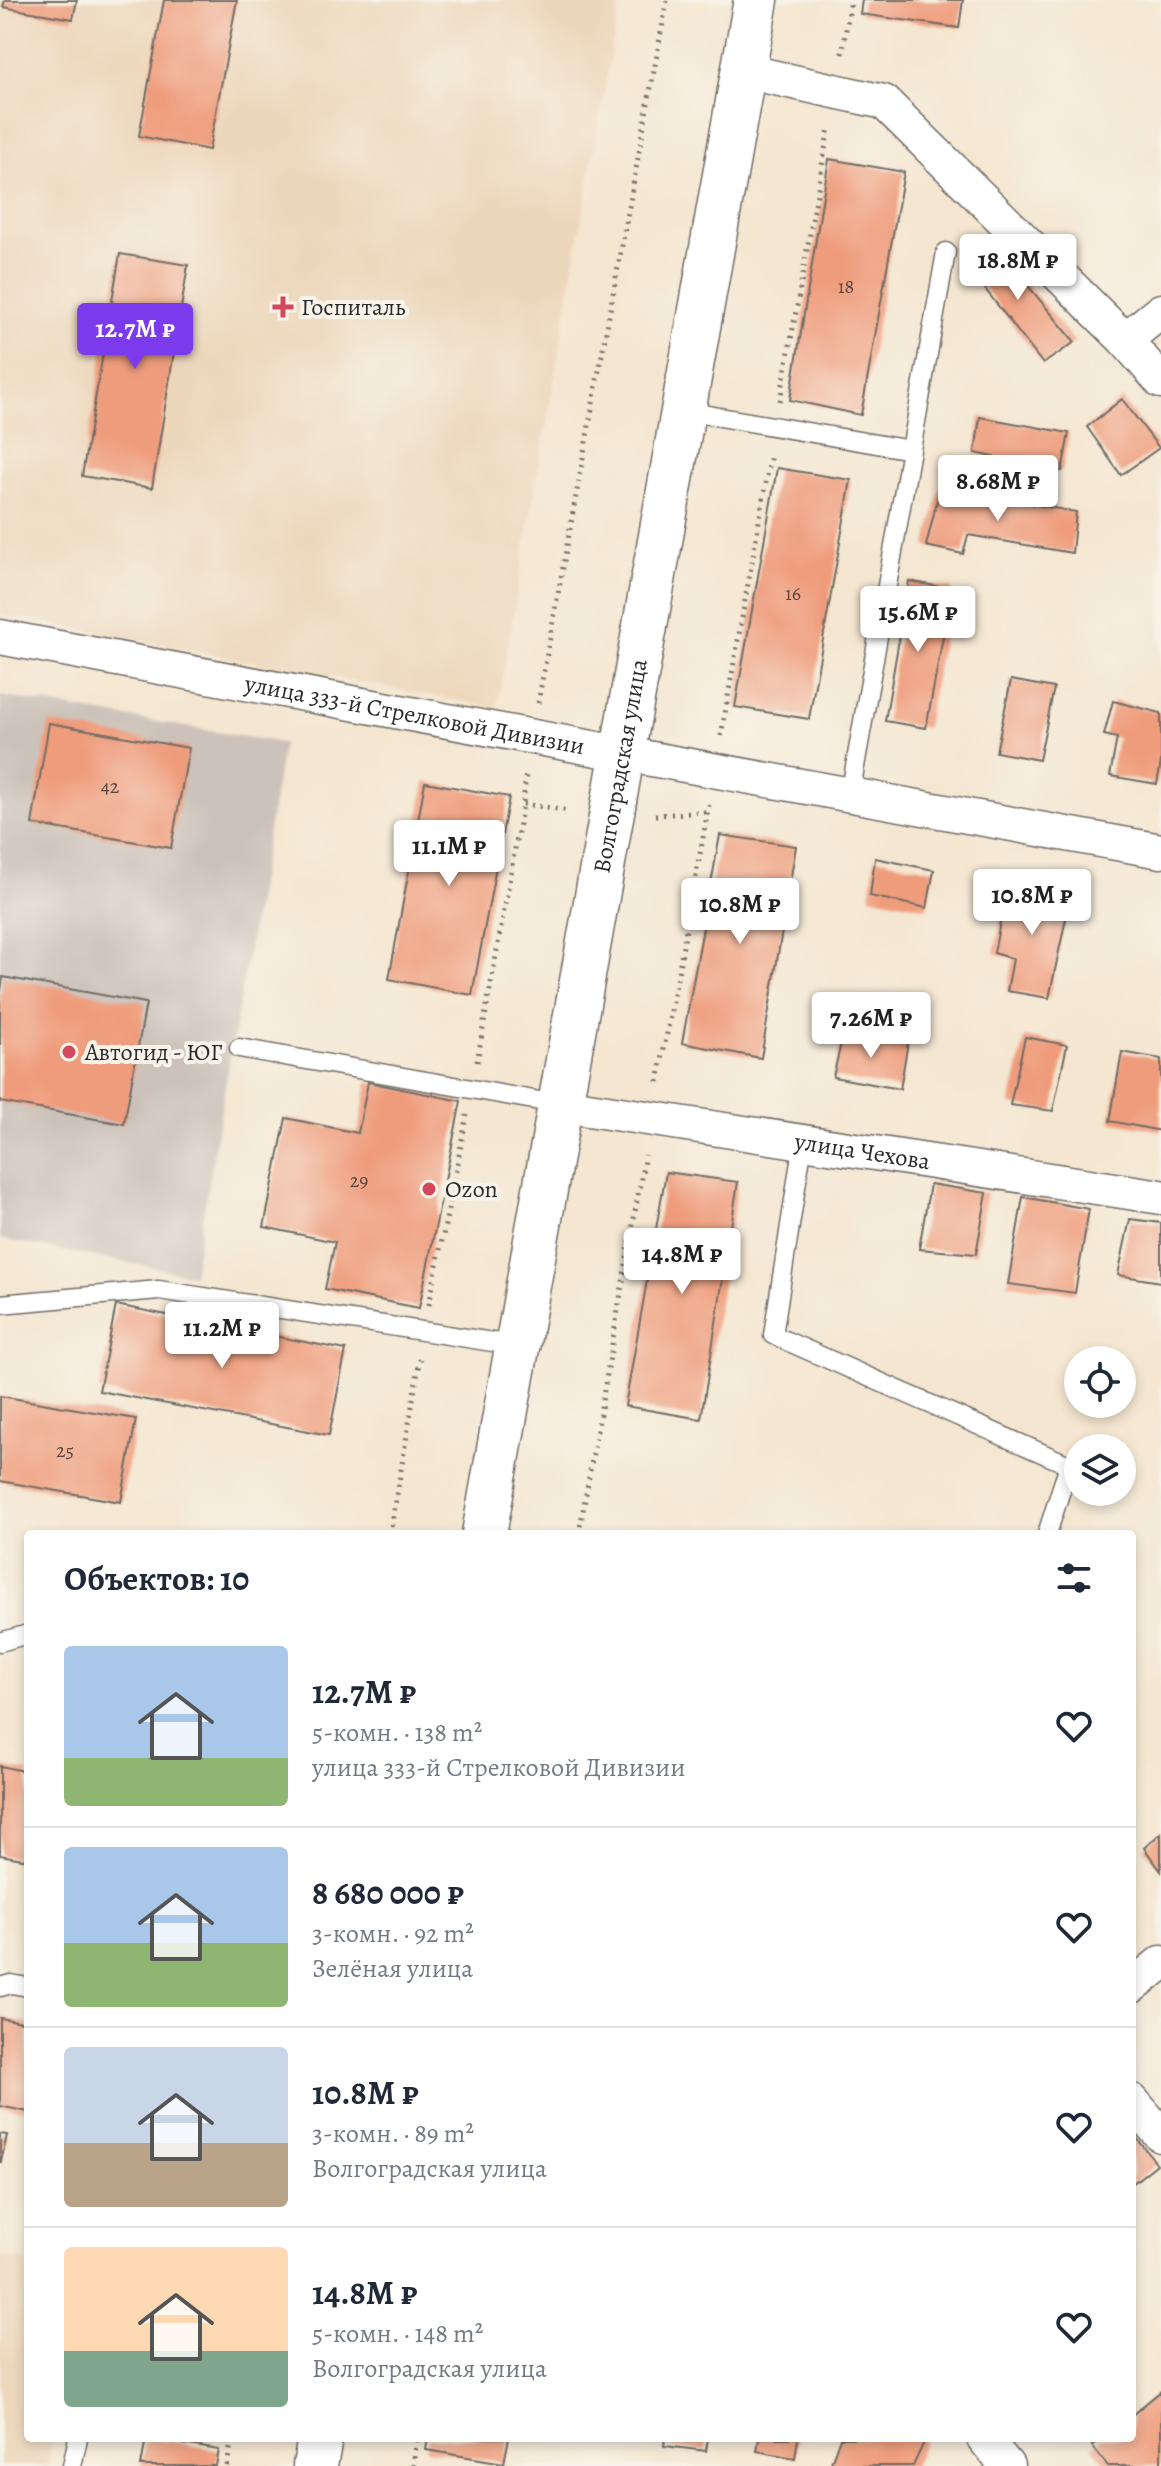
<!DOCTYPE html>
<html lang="ru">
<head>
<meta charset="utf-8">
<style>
	:root { --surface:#fff; --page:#f6f6f7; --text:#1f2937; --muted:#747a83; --line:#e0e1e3; --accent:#7c3aed }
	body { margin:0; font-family:Alegreya,serif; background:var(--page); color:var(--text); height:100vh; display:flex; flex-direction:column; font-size:30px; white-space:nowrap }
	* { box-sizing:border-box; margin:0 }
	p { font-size:26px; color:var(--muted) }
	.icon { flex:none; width:44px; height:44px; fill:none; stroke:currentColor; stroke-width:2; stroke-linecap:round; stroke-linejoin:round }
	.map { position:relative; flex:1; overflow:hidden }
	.details { position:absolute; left:24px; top:1530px; width:1112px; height:912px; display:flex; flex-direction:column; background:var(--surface); border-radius:8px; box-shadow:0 4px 12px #0003 }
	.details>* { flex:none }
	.controls { position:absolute; left:1064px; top:1346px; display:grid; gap:16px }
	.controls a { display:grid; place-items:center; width:72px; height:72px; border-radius:50%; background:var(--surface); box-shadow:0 4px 12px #0003; font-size:40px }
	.price { position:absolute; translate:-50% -68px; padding:0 18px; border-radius:8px; background:#fff; color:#222; font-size:26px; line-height:52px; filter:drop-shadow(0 2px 4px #0008) }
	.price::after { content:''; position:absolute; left:50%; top:48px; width:24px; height:18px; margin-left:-12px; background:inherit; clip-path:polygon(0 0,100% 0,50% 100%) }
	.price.active { background:var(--accent); color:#fff }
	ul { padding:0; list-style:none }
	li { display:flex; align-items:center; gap:24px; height:200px; padding:0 40px }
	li+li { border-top:2px solid var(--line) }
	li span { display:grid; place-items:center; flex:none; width:224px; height:160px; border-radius:8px; color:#555 }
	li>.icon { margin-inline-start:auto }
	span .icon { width:96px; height:96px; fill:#fffc; stroke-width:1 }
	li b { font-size:34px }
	h2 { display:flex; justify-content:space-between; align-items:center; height:96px; padding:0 40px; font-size:34px }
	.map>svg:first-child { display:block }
</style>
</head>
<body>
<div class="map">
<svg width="1161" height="2466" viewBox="0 0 1161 2466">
	<rect width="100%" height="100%" fill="#f7f3e8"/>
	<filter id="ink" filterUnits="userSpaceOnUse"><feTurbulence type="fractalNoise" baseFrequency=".0125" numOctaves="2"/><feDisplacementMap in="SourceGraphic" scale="16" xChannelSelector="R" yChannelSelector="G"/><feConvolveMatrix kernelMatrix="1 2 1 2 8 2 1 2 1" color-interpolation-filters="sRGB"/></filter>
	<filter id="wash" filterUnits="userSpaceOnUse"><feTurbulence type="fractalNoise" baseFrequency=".006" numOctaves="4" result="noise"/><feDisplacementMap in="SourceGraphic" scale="32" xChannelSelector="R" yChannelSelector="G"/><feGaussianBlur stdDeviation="1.8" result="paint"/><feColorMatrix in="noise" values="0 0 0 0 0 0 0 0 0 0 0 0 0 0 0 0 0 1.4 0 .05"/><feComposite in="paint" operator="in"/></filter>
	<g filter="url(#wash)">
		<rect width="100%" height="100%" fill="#f4e6d0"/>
		<path fill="#edd7bb" d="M0,0H620L497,708L0,614Z
			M0,2256L28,2262V2438H52L48,2466H0Z"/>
		<path fill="#ccc2b9" d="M0,696L283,743L193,1275L0,1239Z"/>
		<g id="blocks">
			<path fill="#ef9c7c" d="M5,0H77L73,19L3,7Z
				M164,0H237L209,150L139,136Z
				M862,0H963L959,28L860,14Z
				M829,159L904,172L861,415L790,400Z
				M988,238L1075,342L1043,364L962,259Z
				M120,254L188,265L152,488L82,476Z
				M1122,399L1159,448L1121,475L1087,427Z
				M980,417L1069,433L1062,471L975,453Z
				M777,468L851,480L809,719L735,707Z
				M940,488L1076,512L1072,553L968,535L963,554L926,546Z
				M909,581L952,589L926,728L885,721Z
				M1011,680L1054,688L1039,760L996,752Z
				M1113,701L1161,713V762L1157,784L1110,776L1117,738L1104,735Z
				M49,723L189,748L171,848L32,824Z
				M425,782L509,797L472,995L389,979Z
				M720,835L796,846L761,1058L682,1043Z
				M875,858L934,870L927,908L870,896Z
				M1008,881L1071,895L1049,998L1007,991L1013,959L994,953Z
				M3,977L146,1003L124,1124L0,1102V997Z
				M844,1031L908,1042L900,1089L833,1077Z
				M1025,1037L1067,1045L1053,1111L1010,1105Z
				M1122,1052L1161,1059V1131L1110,1121Z
				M368,1082L461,1101L419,1308L325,1289L335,1242L264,1227L286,1118L358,1133Z
				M666,1172L738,1182L701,1419L625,1406Z
				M930,1184L987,1193L976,1254L919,1249Z
				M1023,1197L1089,1209L1075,1293L1008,1284Z
				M1130,1219L1161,1223V1282L1118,1275Z
				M116,1305L346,1350L329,1435L99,1391Z
				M0,1396L136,1419L121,1502L0,1481Z
				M0,1766L28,1772V1860L0,1855Z
				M1161,1833V1871L1144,1848Z
				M0,2018L28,2023V2112L0,2106Z
				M1132,2132L1157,2164L1132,2184Z
				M0,2134L7,2135L1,2162H0Z
				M1161,2391V2466H1108L1092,2446L1103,2438H1132V2415Z
				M146,2438L219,2450L216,2466H141Z
				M428,2438H509L504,2463L426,2450Z
				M665,2438H708L706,2451L664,2446Z
				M759,2438H798L795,2458L757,2451Z
				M840,2438H926L913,2466H838L831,2463Z"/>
		</g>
	</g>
	<g filter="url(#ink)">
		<use href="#blocks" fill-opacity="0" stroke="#716c65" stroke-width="2"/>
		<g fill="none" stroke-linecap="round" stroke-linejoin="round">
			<defs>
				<path id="lane" d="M685,411L911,450
					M850,795L946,252
					M239,1048L562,1105
					M803,1142L773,1335L1069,1465L1047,1534
					M0,1304L159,1290L518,1346
					M0,1642L28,1634
					M0,1987L11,1984L28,1987
					M72,2466L78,2438"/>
				<g id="street">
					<path d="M744,71L884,102L1125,340L1161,381"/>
					<path d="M1125,340L1161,311"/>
					<path id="s1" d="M0,637L624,754L1161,851"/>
					<path id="s2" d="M562,1105L1161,1197"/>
					<path d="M1132,1986L1161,1963"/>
					<path d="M1132,2101L1161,2135"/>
					<path d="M984,2438L1007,2466"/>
				</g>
				<g id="primary">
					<path id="s3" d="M484,1534L756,0"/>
					<path d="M315,2466L320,2438"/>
				</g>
			</defs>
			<use href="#lane" stroke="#716c65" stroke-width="21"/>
			<use href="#street" stroke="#716c65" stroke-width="37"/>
			<use href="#primary" stroke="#716c65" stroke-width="47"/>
			<path stroke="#716c65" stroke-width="5" stroke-dasharray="2 6" stroke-linecap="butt" d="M842,54L851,0
				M780,401L829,127
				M538,703L667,0
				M721,736L771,454
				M523,804L570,811
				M655,815L708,812
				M477,1062L523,804L526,772
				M658,1082L709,805
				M429,1305L467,1115
				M390,1534L420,1359
				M579,1534L645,1155
				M227,2466L232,2438
				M413,2466L417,2438"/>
			<use href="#lane" stroke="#fff" stroke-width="18"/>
			<use href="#street" stroke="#fff" stroke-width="34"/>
			<use href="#primary" stroke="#fff" stroke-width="44"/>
		</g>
	</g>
	<g fill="#d1495b" stroke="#f7f3e8" stroke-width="3">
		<path d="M279 295h8v8h8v8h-8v8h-8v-8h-8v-8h8z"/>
		<circle cx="69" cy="1052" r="8"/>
		<circle cx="429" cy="1189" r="8"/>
	</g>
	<g text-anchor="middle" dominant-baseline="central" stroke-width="8" stroke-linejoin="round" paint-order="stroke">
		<g font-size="20" fill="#5c473f">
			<text x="846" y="286">18</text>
			<text x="793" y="593">16</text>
			<text x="110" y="786">42</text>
			<text x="359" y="1180">29</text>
			<text x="65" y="1450">25</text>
		</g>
		<g font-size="24" fill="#2b2b2b" stroke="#f7f3e8" text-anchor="start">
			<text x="301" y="307">Госпиталь</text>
			<text x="85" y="1052">Автогид - ЮГ</text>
			<text x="445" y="1189">Ozon</text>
		</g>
		<g font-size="24" fill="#2b2b2b" stroke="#f7f3e8">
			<text stroke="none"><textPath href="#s1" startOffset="422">улица 333-й Стрелковой Дивизии</textPath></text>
			<text stroke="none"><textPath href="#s3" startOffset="780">Волгоградская улица</textPath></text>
			<text stroke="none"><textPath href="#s2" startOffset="304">улица Чехова</textPath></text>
		</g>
	</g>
</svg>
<div class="controls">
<a><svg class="icon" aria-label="locate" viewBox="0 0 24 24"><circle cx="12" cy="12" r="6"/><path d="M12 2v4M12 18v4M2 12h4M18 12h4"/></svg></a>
<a><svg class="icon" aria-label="layers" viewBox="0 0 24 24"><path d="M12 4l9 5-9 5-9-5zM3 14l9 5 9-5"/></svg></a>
</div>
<b class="price" style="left:1018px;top:302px">18.8M ₽</b>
<b class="price active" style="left:135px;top:371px">12.7M ₽</b>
<b class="price" style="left:998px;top:523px">8.68M ₽</b>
<b class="price" style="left:918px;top:654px">15.6M ₽</b>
<b class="price" style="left:449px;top:888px">11.1M ₽</b>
<b class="price" style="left:1032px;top:937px">10.8M ₽</b>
<b class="price" style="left:740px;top:946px">10.8M ₽</b>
<b class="price" style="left:871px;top:1060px">7.26M ₽</b>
<b class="price" style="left:682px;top:1296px">14.8M ₽</b>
<b class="price" style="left:222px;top:1370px">11.2M ₽</b>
<section class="details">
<h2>Объектов: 10<svg class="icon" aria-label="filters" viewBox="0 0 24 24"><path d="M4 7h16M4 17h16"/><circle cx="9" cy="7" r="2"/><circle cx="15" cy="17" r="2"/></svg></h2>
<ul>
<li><span style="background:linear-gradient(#a9c7e8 70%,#8fb573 0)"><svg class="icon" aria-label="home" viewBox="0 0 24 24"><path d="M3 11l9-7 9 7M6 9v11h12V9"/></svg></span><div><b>12.7M ₽</b><p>5-комн. · 138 m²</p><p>улица 333-й Стрелковой Дивизии</p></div><svg class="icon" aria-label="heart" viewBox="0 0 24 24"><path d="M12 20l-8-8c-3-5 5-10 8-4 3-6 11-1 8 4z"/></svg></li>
<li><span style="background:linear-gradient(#a9c7e8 60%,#8fb573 0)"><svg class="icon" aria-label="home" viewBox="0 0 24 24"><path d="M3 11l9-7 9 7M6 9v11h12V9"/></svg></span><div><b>8 680 000 ₽</b><p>3-комн. · 92 m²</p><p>Зелёная улица</p></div><svg class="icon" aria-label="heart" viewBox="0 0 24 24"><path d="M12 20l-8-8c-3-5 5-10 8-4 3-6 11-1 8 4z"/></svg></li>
<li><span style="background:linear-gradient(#c9d6e8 60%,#b9a48a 0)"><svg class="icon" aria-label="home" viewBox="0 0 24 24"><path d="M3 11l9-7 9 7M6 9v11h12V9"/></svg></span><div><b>10.8M ₽</b><p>3-комн. · 89 m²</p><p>Волгоградская улица</p></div><svg class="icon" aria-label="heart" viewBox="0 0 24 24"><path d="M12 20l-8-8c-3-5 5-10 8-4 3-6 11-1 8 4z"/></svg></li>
<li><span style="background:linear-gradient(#ffd9b3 65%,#7fa58c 0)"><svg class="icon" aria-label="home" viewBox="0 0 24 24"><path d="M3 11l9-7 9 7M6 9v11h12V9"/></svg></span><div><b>14.8M ₽</b><p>5-комн. · 148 m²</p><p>Волгоградская улица</p></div><svg class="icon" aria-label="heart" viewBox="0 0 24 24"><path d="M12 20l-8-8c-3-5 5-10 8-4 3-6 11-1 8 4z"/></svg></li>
</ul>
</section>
</div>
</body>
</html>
